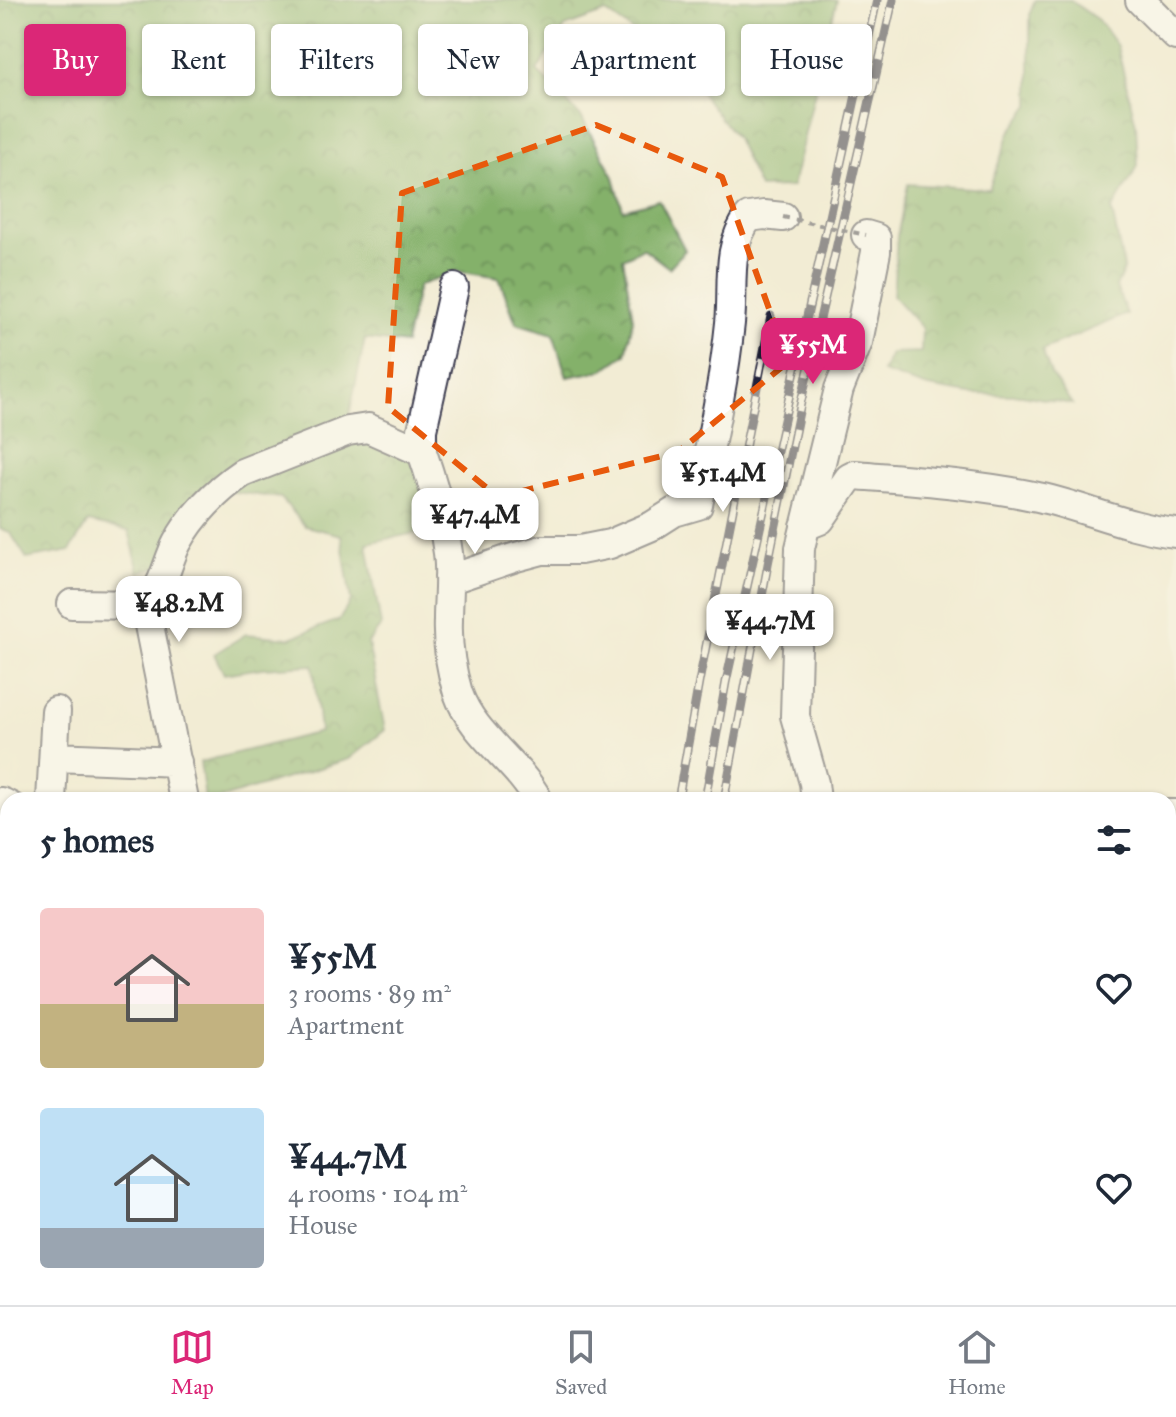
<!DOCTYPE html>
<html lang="en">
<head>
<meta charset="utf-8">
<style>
	:root { --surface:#fff; --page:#f6f6f7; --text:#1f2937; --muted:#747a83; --line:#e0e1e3; --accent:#db2777 }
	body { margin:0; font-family:"IM FELL Great Primer",serif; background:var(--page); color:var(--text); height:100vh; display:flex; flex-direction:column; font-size:30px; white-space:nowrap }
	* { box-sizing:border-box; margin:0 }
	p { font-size:26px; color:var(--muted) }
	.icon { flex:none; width:44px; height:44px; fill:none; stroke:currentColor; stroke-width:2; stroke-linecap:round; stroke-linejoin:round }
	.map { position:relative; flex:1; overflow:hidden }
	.side { position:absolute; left:0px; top:792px; width:1176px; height:514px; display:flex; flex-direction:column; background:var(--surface); border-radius:24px 24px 0 0; box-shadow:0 2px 6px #0004 }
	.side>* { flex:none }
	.top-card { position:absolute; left:24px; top:24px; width:1128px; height:72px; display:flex; gap:16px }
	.price { position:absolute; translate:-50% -68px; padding:0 18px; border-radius:16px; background:#fff; color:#222; font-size:26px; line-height:52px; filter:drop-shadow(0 2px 4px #0008) }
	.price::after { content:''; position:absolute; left:50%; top:48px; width:24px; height:18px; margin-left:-12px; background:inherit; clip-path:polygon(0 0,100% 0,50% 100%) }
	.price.on { background:var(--accent); color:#fff }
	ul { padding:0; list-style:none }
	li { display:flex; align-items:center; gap:24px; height:200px; padding:0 40px }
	li span { display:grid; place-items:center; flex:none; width:224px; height:160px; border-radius:8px; color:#555 }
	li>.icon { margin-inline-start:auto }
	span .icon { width:96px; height:96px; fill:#fffc; stroke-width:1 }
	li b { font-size:34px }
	h2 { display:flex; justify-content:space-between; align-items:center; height:96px; padding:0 40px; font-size:34px }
	.tag { padding:0 28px; border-radius:8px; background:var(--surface); box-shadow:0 2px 6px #0004; font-size:28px; line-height:72px }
	.tag.on { background:var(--accent); color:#fff }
	.menu { display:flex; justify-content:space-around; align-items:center; height:112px; border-top:2px solid var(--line); background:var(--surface); font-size:22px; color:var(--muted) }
	.menu a { display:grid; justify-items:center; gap:4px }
	.menu .on { color:var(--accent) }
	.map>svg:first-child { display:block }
</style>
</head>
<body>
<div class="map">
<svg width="1176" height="1305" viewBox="0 0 1176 1305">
	<defs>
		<pattern id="forest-crowns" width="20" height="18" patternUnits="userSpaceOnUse" patternTransform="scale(2)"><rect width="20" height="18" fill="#84b16a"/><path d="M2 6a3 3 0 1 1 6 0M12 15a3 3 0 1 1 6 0" fill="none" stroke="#6c9058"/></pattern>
		<pattern id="building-cross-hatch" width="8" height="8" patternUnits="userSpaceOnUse" patternTransform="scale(2)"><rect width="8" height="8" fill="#b7abd6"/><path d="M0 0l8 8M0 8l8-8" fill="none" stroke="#948baf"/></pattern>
	</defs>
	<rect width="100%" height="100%" fill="#fbf7ec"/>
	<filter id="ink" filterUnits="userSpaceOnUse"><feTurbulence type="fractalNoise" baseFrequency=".0125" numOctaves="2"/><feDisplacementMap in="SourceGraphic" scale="16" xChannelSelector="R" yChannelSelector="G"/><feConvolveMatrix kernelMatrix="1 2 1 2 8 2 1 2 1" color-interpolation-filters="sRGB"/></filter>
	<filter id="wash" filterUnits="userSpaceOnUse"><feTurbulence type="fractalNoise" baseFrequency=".006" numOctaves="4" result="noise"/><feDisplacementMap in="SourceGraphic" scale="32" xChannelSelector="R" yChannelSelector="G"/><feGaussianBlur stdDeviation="1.8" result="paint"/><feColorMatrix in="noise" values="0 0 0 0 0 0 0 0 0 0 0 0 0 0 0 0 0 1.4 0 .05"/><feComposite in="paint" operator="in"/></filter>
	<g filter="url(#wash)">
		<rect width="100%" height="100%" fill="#f2ecd4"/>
		<path fill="url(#forest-crowns)" stroke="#536a52" stroke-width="2" d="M0,0H837L792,187L759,188L736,138L678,63L606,12L565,27L537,71L582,118L614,177L623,210L659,200L685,250L669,268L643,248L623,258L633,319L626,354L603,370L567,377L553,334L516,323L499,278L456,271L418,286L405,344L365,339L348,421L416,460L435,529L367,543L381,626L368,643L385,730L349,759L216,800H205L200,762L320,732L313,665L262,668L224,674L214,654L246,634L290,638L339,620L351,601L341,535L305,526L281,498L227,491L163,565L139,572L129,531L88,522L70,551L27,559L10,532L0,529Z
			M1035,0H1070L1098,20L1117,46L1136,124L1138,166L1112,210L1124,269L1116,287L1127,314L1042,350L1051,374L1072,404L1022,395L970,394L928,387L882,372L891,353L921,352L922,328L893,296L897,236L908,184L989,189L1010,132L1030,105V13Z"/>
		<g id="blocks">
			<path fill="url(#building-cross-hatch)" d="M383,1298H441L446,1305H374Z"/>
		</g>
	</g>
	<g filter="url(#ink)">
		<use href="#blocks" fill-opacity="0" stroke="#414052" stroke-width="2"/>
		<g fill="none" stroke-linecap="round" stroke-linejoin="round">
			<defs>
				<path id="minor" d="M1140,0L1176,36
					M454,288L422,430V452C432,481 444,523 448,553C451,575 448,598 448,620C447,645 451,670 458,693C473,736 517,761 538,800
					M805,526L820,520L849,478L855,475C915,480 975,484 1033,496C1081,505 1126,528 1176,533
					M449,577H457L516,557L542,550H580L610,544L652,526L674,512L698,505C710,446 724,383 730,323C734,287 725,247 749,217L764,215L783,217
					M72,604L145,605L184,800
					M145,605C149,600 154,595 157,590C166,576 169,558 177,543C192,515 217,490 242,473L348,431L368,428L422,452
					M55,757L177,762
					M51,800L56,711
					M816,800L814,783L795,716L800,548L839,389L858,342L876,252V238L866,235
					M1168,1000H1176
					M0,1065L8,1061
					M0,1176L8,1191
					M1168,1223L1176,1225
					M759,1305L767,1298"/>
				<path id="tertiary" d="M1168,818H1176
					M228,1305L239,1298"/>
				<path id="secondary" d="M0,808L8,812
					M1168,1190L1176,1193"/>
			</defs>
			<use href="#minor" stroke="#414052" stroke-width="32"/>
			<use href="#tertiary" stroke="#414052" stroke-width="40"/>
			<use href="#secondary" stroke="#414052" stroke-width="44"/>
			<use href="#minor" stroke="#fff" stroke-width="28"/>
			<use href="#tertiary" stroke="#fff" stroke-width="36"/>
			<use href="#secondary" stroke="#fff" stroke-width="40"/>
			<defs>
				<path id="rail" d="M678,800L699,682L771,316
					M705,800L726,682L877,0
					M724,800L768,564L801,402L893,0
					M591,1305L592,1298
					M616,1305L618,1298
					M633,1305L634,1298"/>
			</defs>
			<use href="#rail" stroke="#22223b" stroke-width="9"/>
			<use href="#rail" stroke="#fbf7ec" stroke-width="6" stroke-dasharray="18" stroke-linecap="butt"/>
			<path stroke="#414052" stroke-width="4" stroke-dasharray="6 6" stroke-linecap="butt" d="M783,217L866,235"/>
		</g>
	</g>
	<path d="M0 0H1176V1305H0ZM596,125L722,177L788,362L678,452L498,497L388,407L402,193Z" fill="#f2ecd4" fill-opacity=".55" fill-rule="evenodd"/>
	<path fill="none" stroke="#e8590c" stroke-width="6" stroke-dasharray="16 10" stroke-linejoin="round" d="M596,125L722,177L788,362L678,452L498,497L388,407L402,193Z"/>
</svg>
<b class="price on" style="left:813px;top:386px">¥55M</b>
<b class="price" style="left:723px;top:514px">¥51.4M</b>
<b class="price" style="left:475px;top:556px">¥47.4M</b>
<b class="price" style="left:179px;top:644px">¥48.2M</b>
<b class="price" style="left:770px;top:662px">¥44.7M</b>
<div class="top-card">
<a class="tag on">Buy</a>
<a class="tag">Rent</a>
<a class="tag">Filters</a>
<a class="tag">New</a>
<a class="tag">Apartment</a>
<a class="tag">House</a>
</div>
<section class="side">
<h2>5 homes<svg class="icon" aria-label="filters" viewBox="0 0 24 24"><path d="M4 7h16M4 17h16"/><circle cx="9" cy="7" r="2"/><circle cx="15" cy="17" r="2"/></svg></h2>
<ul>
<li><span style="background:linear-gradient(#f6c9c9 60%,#c2b280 0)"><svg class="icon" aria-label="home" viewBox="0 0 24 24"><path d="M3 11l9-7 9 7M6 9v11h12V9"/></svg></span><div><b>¥55M</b><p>3 rooms · 89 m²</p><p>Apartment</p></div><svg class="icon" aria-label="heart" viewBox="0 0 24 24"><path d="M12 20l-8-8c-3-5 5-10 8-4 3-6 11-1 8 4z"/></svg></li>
<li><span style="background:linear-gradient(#bfe0f5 75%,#9aa5b1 0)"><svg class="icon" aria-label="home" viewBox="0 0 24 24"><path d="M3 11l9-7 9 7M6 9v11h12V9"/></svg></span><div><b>¥44.7M</b><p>4 rooms · 104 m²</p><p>House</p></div><svg class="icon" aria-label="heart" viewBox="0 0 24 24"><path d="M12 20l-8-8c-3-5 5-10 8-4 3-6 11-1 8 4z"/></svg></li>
</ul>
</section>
</div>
<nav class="menu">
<a class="on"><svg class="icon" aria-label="map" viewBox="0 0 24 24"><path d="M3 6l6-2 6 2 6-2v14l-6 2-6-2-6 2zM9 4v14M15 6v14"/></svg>Map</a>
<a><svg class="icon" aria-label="saved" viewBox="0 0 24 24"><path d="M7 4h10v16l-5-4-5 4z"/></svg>Saved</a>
<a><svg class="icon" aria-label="home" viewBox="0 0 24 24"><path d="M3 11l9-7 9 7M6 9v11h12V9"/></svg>Home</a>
</nav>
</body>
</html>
